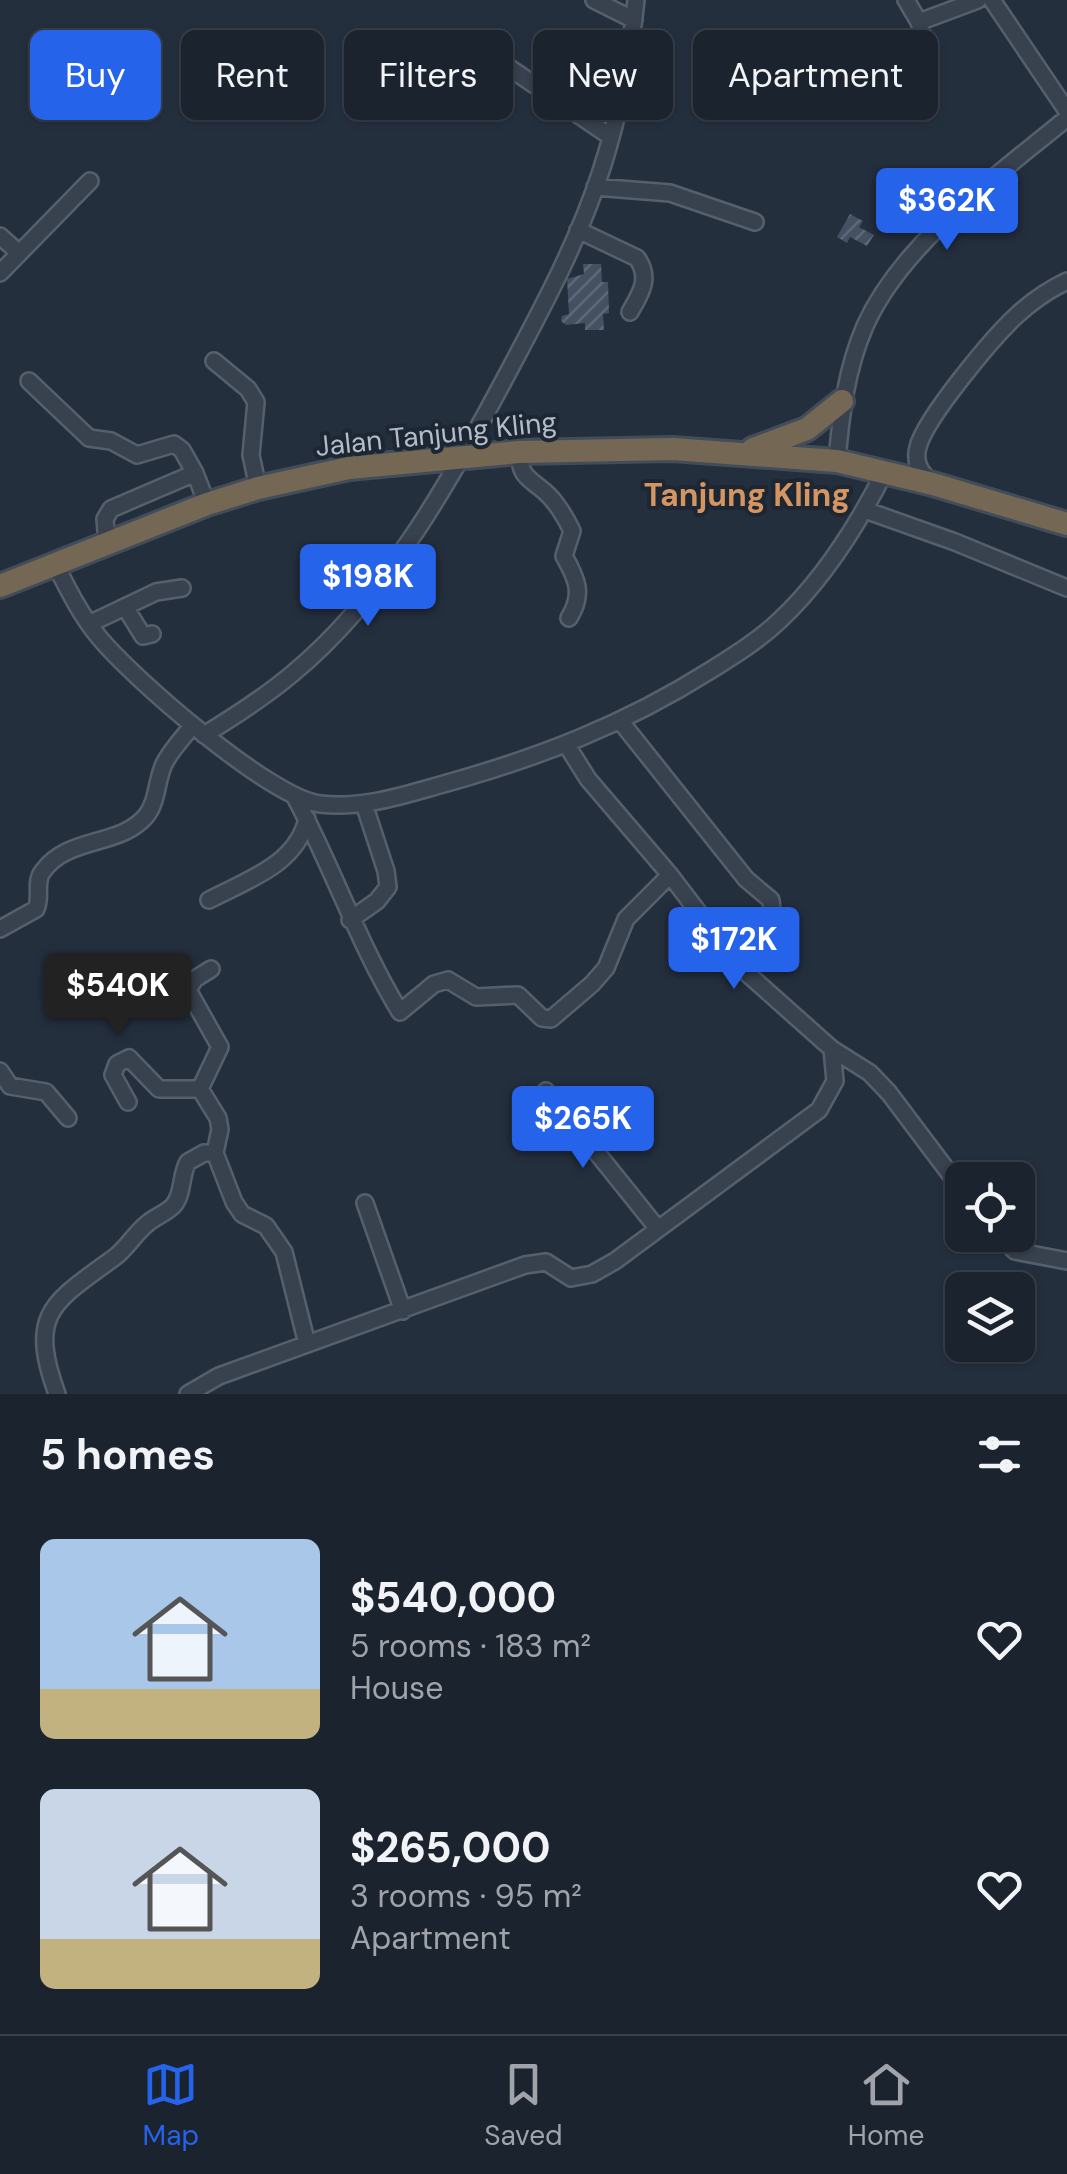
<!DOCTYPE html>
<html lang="en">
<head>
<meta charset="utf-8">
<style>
	:root { --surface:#1b232e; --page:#242b36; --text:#f1f3f6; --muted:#a0a4aa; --line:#39404a; --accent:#2563eb }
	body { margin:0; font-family:"DM Sans",sans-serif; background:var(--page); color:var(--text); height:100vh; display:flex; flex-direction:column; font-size:38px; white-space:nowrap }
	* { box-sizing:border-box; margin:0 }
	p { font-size:32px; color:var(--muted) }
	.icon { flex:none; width:55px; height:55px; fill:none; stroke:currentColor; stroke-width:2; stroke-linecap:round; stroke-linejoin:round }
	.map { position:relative; height:1394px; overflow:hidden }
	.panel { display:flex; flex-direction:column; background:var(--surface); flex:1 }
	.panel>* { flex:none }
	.top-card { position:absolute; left:30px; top:30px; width:1008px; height:90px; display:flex; gap:20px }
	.buttons { position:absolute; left:945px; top:1162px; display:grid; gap:20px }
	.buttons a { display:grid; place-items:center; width:90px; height:90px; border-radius:15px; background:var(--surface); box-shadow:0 2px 8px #0004,0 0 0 2px var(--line); font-size:50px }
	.price { position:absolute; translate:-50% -85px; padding:0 22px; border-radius:10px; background:var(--accent); color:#fff; font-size:32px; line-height:65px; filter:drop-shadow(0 2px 5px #0008) }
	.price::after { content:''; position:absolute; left:50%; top:60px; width:30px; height:22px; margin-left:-15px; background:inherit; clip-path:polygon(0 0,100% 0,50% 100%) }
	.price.on { background:#222; color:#fff }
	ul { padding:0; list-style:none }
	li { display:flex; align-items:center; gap:30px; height:250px; padding:0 40px }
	li span { display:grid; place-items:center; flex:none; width:280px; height:200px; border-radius:15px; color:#555 }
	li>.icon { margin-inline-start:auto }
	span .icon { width:120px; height:120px; fill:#fffc; stroke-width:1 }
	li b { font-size:42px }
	h2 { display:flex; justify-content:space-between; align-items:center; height:120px; padding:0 40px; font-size:42px }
	.pill { padding:0 35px; border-radius:15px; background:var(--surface); box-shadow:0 2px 8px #0004,0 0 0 2px var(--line); font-size:35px; line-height:90px }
	.pill.on { background:var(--accent); color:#fff }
	.tabs { display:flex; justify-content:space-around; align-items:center; height:140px; border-top:2px solid var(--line); background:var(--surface); font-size:28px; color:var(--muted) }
	.tabs a { display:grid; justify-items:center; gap:5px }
	.tabs .on { color:var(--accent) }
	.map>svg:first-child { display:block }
</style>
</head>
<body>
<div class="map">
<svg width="1067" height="1394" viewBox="0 0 1067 1394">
	<defs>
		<pattern id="building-hatch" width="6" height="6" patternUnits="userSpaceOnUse" patternTransform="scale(2.5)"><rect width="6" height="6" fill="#455162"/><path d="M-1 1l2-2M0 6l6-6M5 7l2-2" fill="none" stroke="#5d6877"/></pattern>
	</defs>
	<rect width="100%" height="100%" fill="#242f3e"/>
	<path fill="url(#building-hatch)" d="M554,46L607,70L599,87L546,63Z
		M850,214L863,221L859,227L874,235L867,246L850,237L847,243L837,237Z
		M583,264H601L602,282H608L609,313L603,314L604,330H585V323L566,325L561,321L562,316L569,314L567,279L584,274Z"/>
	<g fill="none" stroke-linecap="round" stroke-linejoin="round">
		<defs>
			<path id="minor" d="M594,0L634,20
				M906,0L919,22L929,59
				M992,0L1067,111
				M919,22L978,0
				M492,56L611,137
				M595,187L670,193L755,222
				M578,230L637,258C651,278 641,293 630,312
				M0,236L18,252
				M0,273L90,181
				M214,361L248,389L256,402L251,455L258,488
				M29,381L89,438L111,441L137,455L174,444L182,450L195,473
				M519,452C520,476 527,477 544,491C555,500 566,518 572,531L564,556C577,579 584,594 569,618
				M837,461C841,414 846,370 865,326C902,243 998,175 1067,118
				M931,482C920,472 914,462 918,447C925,419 992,338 1016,316C1031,302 1048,290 1067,281
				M865,510L955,542L1067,588
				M107,543L105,519L111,509L195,473L207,504
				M55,564C68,589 80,614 98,636C131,677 270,798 320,804C361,809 401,796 440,785C538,758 624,725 711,670C735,655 759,640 779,621C823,580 857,526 884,473
				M125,607L143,636L152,634
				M89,624L156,592L182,588
				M621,722L746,879L771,900L772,910L741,968
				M204,735C235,716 265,697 292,674C387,596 455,473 512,365C545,303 579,239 601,171C619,116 630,58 636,0
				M566,744L588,779L670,875L741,968L832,1049L870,1073L889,1093L962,1190
				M295,797C333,868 358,943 400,1012L434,984L448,980L476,997L518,995L542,1018L551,1019L592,984L606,968L626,919L670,875
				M209,900C247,880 296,865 307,819
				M350,920L377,901L388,887L386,871L364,804
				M0,929L36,909C42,896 34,882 43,871C68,836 120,847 146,816C158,801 156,781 164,764C171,750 183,738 192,726
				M211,969L195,979L188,990L220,1047L200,1089L218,1118L220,1129L215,1153L234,1202L242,1214L266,1226L284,1252L307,1344
				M0,1071L10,1086L46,1092L68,1118
				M546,1091L559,1115L585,1138L658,1229
				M128,1102L113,1075L117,1064L129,1058L159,1089H200
				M365,1203L403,1311
				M998,1235L1015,1251L1067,1261
				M57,1394C27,1312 54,1302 115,1257C128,1247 135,1233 148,1223C155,1217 166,1213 173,1206C184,1194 180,1175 188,1162L204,1153H215
				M188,1394L219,1376L525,1265L546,1262L571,1278L592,1274L615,1261L819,1110L835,1081L832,1049"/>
			<path id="highway" d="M753,449L807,429L842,401
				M0,586L207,504L258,488L349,468L519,452L673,449L837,461L933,484L1067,524"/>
		</defs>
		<use href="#minor" stroke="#565f6c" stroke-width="20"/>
		<use href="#highway" stroke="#434c59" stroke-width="28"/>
		<use href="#minor" stroke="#38414e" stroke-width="15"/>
		<use href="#highway" stroke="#746855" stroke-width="22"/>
	</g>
	<g text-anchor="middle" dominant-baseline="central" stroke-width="8" stroke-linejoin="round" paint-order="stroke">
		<g font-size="28" fill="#b4bcc9" stroke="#1d2633">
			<text transform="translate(436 434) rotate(-6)">Jalan Tanjung Kling</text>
		</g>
		<g font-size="32" font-weight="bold" fill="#d59563" stroke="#1d2633">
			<text x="747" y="495">Tanjung Kling</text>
		</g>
	</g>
</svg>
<div class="buttons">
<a><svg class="icon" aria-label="locate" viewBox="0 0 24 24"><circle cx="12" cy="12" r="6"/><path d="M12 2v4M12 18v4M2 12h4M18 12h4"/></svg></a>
<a><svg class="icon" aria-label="layers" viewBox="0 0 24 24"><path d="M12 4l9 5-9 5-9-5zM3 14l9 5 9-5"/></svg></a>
</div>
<b class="price" style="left:947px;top:253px">$362K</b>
<b class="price" style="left:368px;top:629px">$198K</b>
<b class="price" style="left:734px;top:992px">$172K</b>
<b class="price on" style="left:118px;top:1038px">$540K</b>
<b class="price" style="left:583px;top:1171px">$265K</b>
<div class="top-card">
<a class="pill on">Buy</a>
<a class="pill">Rent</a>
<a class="pill">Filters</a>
<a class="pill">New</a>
<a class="pill">Apartment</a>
</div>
</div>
<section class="panel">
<h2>5 homes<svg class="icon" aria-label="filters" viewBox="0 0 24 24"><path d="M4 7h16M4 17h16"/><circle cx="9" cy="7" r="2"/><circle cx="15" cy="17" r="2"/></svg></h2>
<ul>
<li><span style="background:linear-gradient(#a9c7e8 75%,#c2b280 0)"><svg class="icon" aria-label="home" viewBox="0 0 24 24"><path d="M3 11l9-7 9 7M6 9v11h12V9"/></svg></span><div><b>$540,000</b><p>5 rooms · 183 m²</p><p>House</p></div><svg class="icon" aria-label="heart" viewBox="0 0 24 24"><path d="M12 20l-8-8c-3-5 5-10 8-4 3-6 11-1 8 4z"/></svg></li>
<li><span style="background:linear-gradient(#c9d6e8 75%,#c2b280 0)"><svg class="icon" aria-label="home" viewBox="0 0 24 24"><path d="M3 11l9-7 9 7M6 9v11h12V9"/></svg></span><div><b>$265,000</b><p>3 rooms · 95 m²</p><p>Apartment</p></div><svg class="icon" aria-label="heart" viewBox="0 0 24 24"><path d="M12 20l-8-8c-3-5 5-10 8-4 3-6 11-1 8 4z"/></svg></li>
</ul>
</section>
<nav class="tabs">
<a class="on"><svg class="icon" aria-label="map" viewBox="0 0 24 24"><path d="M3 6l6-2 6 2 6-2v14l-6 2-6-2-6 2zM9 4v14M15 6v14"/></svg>Map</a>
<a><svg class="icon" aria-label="saved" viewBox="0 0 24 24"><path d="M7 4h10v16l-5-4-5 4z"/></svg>Saved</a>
<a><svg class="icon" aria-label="home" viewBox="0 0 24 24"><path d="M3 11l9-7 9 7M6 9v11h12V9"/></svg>Home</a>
</nav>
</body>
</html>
